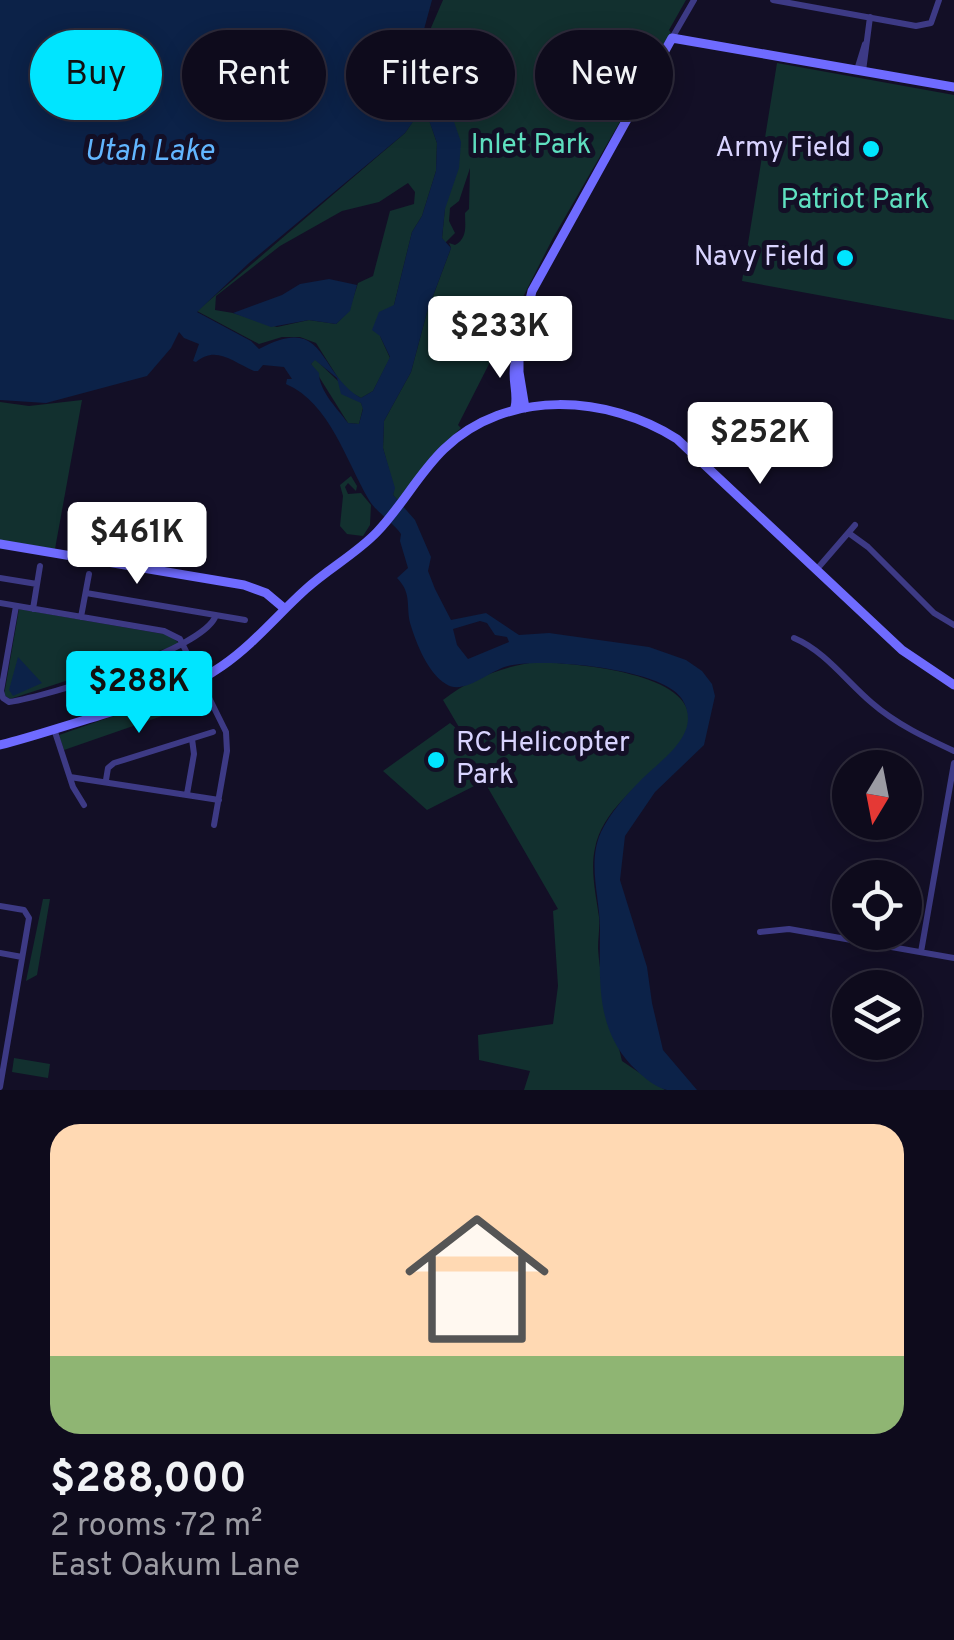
<!DOCTYPE html>
<html lang="en">
<head>
<meta charset="utf-8">
<style>
	:root { --surface:#0e0b1c; --page:#171425; --text:#f1f3f6; --muted:#9b9ba3; --line:#2e2b3b; --accent:#00e5ff }
	body { margin:0; font-family:Overpass,sans-serif; background:var(--page); color:var(--text); height:100vh; display:flex; flex-direction:column; font-size:38px; white-space:nowrap }
	* { box-sizing:border-box; margin:0 }
	p { font-size:32px; color:var(--muted) }
	.icon { flex:none; width:55px; height:55px; fill:none; stroke:currentColor; stroke-width:2; stroke-linecap:round; stroke-linejoin:round }
	.map { position:relative; height:1090px; overflow:hidden }
	.side { display:flex; flex-direction:column; background:var(--surface); flex:1 }
	.side>* { flex:none }
	.hud { position:absolute; left:30px; top:30px; width:895px; height:90px; display:flex; gap:20px }
	.needle { width:65px; rotate:190deg }
	.tools { position:absolute; left:832px; top:750px; display:grid; gap:20px }
	.tools a { display:grid; place-items:center; width:90px; height:90px; border-radius:50%; background:var(--surface); box-shadow:0 5px 25px #0003,0 0 0 2px var(--line); font-size:50px }
	.price { position:absolute; translate:-50% -85px; padding:0 22px; border-radius:10px; background:#fff; color:#222; font-size:32px; line-height:65px; filter:drop-shadow(0 2px 5px #0008) }
	.price::after { content:''; position:absolute; left:50%; top:60px; width:30px; height:22px; margin-left:-15px; background:inherit; clip-path:polygon(0 0,100% 0,50% 100%) }
	.price.selected { background:var(--accent); color:#111 }
	ul { padding:0; list-style:none }
	li { display:grid; align-content:center; gap:20px; height:530px; padding:0 50px }
	li+li { border-top:2px solid var(--line) }
	li span { display:grid; place-items:center; height:310px; border-radius:30px; color:#555 }
	li>.icon { margin-inline-start:auto }
	span .icon { width:180px; height:180px; fill:#fffc; stroke-width:1 }
	li b { font-size:42px }
	.chip { padding:0 35px; border-radius:45px; background:var(--surface); box-shadow:0 5px 25px #0003,0 0 0 2px var(--line); font-size:35px; line-height:90px }
	.chip.selected { background:var(--accent); color:#111 }
	.map>svg:first-child { display:block }
</style>
</head>
<body>
<div class="map">
<svg width="954" height="1090" viewBox="0 0 954 1090">
	<rect width="100%" height="100%" fill="#130f26"/>
	<path fill="#12302f" fill-rule="evenodd" d="M443,0H686L669,30L671,33L553,238L458,425L461,428L432,456L399,502L393,495L394,488L383,448L384,421L411,372L427,312L451,248L449,243L455,245C468,238 465,225 465,213L469,209L470,168L459,201L450,208L449,221L455,233L445,243L442,238L454,117L443,94L440,66L427,37Z
		M777,63L954,95V320L742,281Z
		M424,105L437,143L436,171L422,216L412,232L394,305L380,336L390,358L373,391L361,398L345,389L316,343L300,337H282L259,344L197,311L405,133ZM408,183L415,192L414,204L390,211L373,276L358,283L349,311L336,324L309,320L277,327L233,313L215,310L216,296L280,246L342,211L379,202Z
		M315,359L361,403L363,408L359,424L348,423L311,364Z
		M82,400L55,549L0,540V402L29,406Z
		M351,476L357,486L356,491L348,483L345,487L348,494L361,493L371,505L370,525L363,536L347,534L340,526L343,496L340,485Z
		M19,609L169,635L180,644L10,699L4,695Z
		M535,662C577,663 743,675 671,754C645,782 603,807 595,848C590,869 596,896 599,917C600,928 598,938 598,948C600,985 614,1025 622,1061L665,1090H524L530,1071L479,1060L478,1035L553,1024L558,986L553,911L558,909L484,781L427,810L383,771L450,723L463,734L443,700C469,679 502,667 535,662Z
		M202,685L208,700L64,750L59,735Z
		M43,899H50L37,975L26,981Z
		M14,1058L50,1064L48,1078L12,1072Z"/>
	<path fill="#0c2248" fill-rule="evenodd" d="M0,0H432L420,44L435,67L461,142L459,168L445,209L442,238L451,248L427,312L411,372L384,421L383,448L395,488L393,495L415,520L431,557L428,571L435,589L451,620L486,613L519,635L549,633L649,647L686,660L702,671L712,684L715,696L704,745L655,792L625,836L620,880L647,967L652,1003L663,1050L697,1090C688,1090 676,1090 667,1090C654,1087 641,1075 631,1065C595,1026 600,978 600,929C600,897 587,863 601,832C610,813 627,794 642,779C663,758 703,733 682,699C663,668 541,657 508,666C490,670 464,696 446,684C428,673 417,645 411,626C405,607 413,594 397,578L408,568L400,541L401,534C392,521 377,513 369,500C346,461 330,403 286,384L287,379H292L284,367L263,365L258,371H254C233,362 216,345 196,362L193,361L199,344L184,338L179,332L171,348L147,376L46,403L0,400ZM424,106L437,143L436,171L422,216L412,232L394,305L379,312L372,330L380,336L390,357L373,391L361,398C317,373 327,312 259,349L251,341L197,312L249,263L405,133ZM315,360L337,378L341,394L361,403L363,409L359,424L348,423C337,408 319,391 319,373L311,364ZM480,621L487,623L495,635L507,637L509,642L468,659L457,645L453,629Z
		M329,279L357,285L350,311L336,324L309,320L271,327L233,313L282,295L300,284Z
		M18,657L42,683L13,696L9,690Z"/>
	<g fill="none" stroke-linecap="round" stroke-linejoin="round">
		<path stroke="#3d3a85" stroke-width="6" d="M773,0L916,26L931,23L939,0
			M672,38L694,0
			M857,70L865,44
			M863,71L870,17
			M850,534L868,547L934,613L954,625
			M817,569L855,525
			M0,578L37,584
			M86,593L245,620
			M0,603L164,631L180,639L226,732L227,751L214,825
			M16,606L1,691L3,698L9,702C47,696 205,650 216,615
			M33,609L40,566
			M81,617L89,574
			M794,638C825,651 847,682 872,703C896,724 926,738 954,751
			M54,729L73,787L84,805
			M70,777L219,800
			M106,780L108,768L114,763L213,732
			M187,794L194,754L192,739
			M0,906L24,910L29,918L0,1087
			M760,932L789,929L954,958
			M921,952L954,763
			M0,953L22,957"/>
		<path stroke="#6f6bff" stroke-width="9" d="M525,408L519,372V345L532,291L672,38L954,87
			M514,410C520,397 511,380 515,364
			M0,544L244,585L266,593L285,609
			M0,745C32,737 64,726 95,717C139,703 184,693 222,666C254,644 278,614 306,589C329,568 356,554 377,532C402,506 419,473 444,449C507,388 608,395 677,439L902,650L954,685"/>
	</g>
	<g fill="#00e5ff" stroke="#130f26" stroke-width="4">
		<circle cx="871" cy="149" r="10"/>
		<circle cx="845" cy="258" r="10"/>
		<circle cx="436" cy="760" r="10"/>
	</g>
	<g text-anchor="middle" dominant-baseline="central" stroke-width="10" stroke-linejoin="round" paint-order="stroke">
		<g font-size="28" fill="#5fe0c0" stroke="#130f26">
			<text x="531" y="146">Inlet Park</text>
			<text x="855" y="201">Patriot Park</text>
		</g>
		<g font-size="28" fill="#d9d4ff" stroke="#130f26" text-anchor="end">
			<text x="851" y="149">Army Field</text>
			<text x="825" y="258">Navy Field</text>
			<text x="456" y="744" text-anchor="start">RC Helicopter<tspan x="456" dy="32">Park</tspan></text>
		</g>
		<g font-size="30" font-style="italic" fill="#62b6ff" stroke="#130f26">
			<text x="149" y="152">Utah Lake</text>
		</g>
	</g>
</svg>
<div class="tools">
<a><svg class="needle" viewBox="-14 -14 28 28"><path d="M0-13l5 13h-10z" fill="#e53935"/><path d="M0 13l5-13h-10z" fill="#9b9ba3"/></svg></a>
<a><svg class="icon" aria-label="locate" viewBox="0 0 24 24"><circle cx="12" cy="12" r="6"/><path d="M12 2v4M12 18v4M2 12h4M18 12h4"/></svg></a>
<a><svg class="icon" aria-label="layers" viewBox="0 0 24 24"><path d="M12 4l9 5-9 5-9-5zM3 14l9 5 9-5"/></svg></a>
</div>
<b class="price" style="left:500px;top:381px">$233K</b>
<b class="price" style="left:760px;top:487px">$252K</b>
<b class="price" style="left:137px;top:587px">$461K</b>
<b class="price selected" style="left:139px;top:736px">$288K</b>
<div class="hud">
<a class="chip selected">Buy</a>
<a class="chip">Rent</a>
<a class="chip">Filters</a>
<a class="chip">New</a>
</div>
</div>
<section class="side">
<ul>
<li><span style="background:linear-gradient(#ffd9b3 75%,#8fb573 0)"><svg class="icon" aria-label="home" viewBox="0 0 24 24"><path d="M3 11l9-7 9 7M6 9v11h12V9"/></svg></span><div><b>$288,000</b><p>2 rooms · 72 m²</p><p>East Oakum Lane</p></div></li>
</ul>
</section>
</body>
</html>
